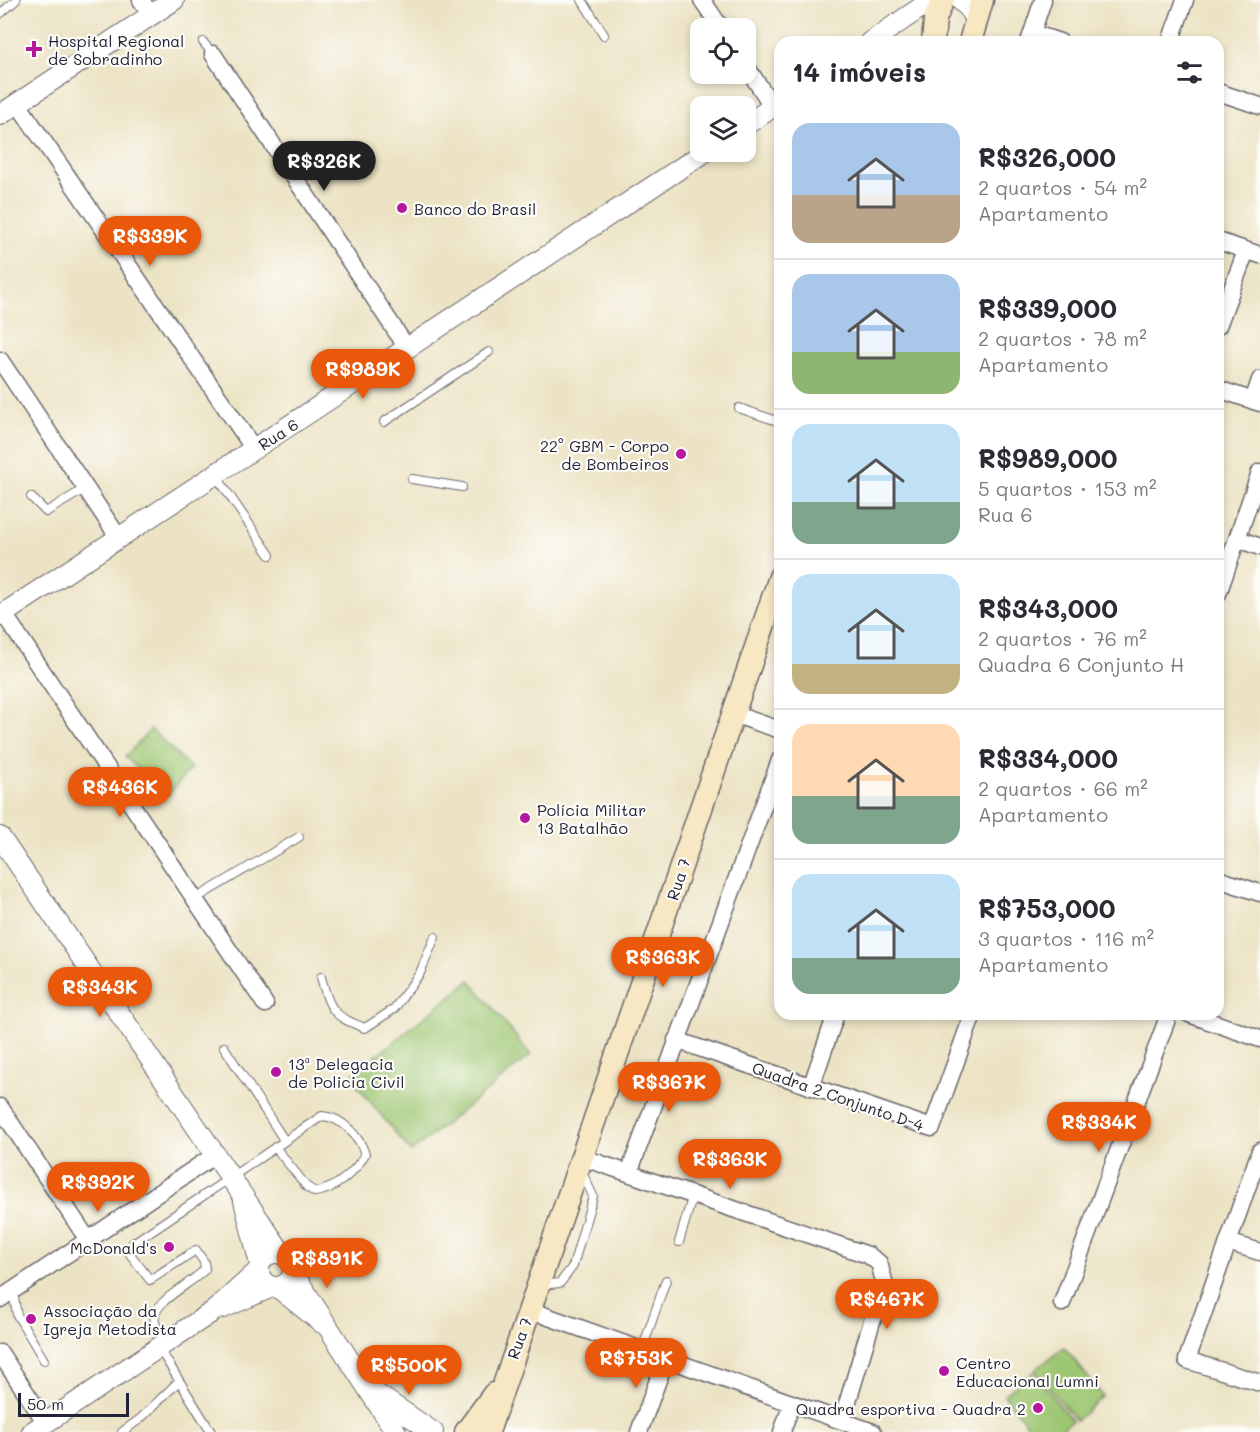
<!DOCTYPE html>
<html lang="pt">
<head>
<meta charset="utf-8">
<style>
	:root { --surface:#fff; --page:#f7f7f7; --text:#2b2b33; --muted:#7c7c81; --line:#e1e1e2; --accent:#ea580c }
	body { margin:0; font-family:Mali,sans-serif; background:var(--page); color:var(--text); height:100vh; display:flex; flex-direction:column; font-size:22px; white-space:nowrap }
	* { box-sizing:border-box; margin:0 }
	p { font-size:20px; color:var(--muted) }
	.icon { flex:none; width:33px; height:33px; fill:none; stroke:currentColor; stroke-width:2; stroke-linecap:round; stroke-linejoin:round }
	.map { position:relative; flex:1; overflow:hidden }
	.panel { position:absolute; left:774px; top:36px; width:450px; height:984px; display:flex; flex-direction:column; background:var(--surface); border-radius:18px; box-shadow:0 3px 9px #0003 }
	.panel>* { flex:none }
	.buttons { position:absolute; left:690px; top:18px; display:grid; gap:12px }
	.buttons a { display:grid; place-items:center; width:66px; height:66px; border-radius:12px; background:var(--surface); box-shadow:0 3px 9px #0003; font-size:30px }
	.scale { position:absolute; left:18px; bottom:15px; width:111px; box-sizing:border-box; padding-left:6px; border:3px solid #22223b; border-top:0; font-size:16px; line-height:21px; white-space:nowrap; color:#22223b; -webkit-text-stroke:4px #fdfcf7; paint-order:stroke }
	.price { position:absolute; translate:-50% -51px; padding:0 14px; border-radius:21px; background:var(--accent); color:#fff; font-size:20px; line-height:39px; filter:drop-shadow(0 2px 3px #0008) }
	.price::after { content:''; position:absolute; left:50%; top:36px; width:18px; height:14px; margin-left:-9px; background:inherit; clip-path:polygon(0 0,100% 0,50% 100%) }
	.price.on { background:#222; color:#fff }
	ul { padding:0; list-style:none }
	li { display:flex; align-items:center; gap:18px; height:150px; padding:0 18px }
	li+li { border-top:2px solid var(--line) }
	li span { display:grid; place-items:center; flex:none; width:168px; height:120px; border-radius:18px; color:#555 }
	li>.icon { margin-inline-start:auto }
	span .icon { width:72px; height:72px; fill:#fffc; stroke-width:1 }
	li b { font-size:26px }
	h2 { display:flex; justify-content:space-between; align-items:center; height:72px; padding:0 18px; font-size:26px }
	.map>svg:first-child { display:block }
</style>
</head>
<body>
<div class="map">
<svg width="1260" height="1432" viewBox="0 0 1260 1432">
	<rect width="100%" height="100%" fill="#fdfcf7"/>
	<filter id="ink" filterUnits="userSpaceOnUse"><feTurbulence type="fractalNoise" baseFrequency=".0167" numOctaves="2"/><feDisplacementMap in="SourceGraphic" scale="12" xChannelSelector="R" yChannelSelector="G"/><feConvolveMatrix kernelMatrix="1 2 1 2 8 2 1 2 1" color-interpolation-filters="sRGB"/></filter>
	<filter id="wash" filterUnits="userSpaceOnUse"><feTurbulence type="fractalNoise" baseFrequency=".008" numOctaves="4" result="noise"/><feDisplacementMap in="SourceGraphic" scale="24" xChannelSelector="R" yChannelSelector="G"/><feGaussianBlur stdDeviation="1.35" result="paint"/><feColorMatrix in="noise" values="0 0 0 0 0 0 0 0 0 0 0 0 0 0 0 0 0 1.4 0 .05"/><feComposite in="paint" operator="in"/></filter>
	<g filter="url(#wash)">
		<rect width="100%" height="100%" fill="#ece3c4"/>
		<path fill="#9dc672" stroke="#607456" stroke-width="1.5" d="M151,729L191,768L168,795L125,757Z
			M470,980L531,1055L411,1152L350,1077Z
			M1064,1347L1103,1396L1076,1421L1035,1370Z
			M1033,1372L1072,1421L1058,1432H1033L1004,1395Z"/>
	</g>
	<g filter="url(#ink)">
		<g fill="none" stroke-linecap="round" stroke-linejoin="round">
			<defs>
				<path id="service" d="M582,0L604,35
					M0,14L16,0
					M203,42L213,54
					M739,408L780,422
					M384,422L489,352
					M215,474L270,555
					M412,479L462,487
					M31,497L46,512L86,488
					M195,899L299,837
					M321,977C330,1010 332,1016 365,1028L394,1009L420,973L435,937
					M224,1047L284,1140
					M679,1242L693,1195
					M540,1285L560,1283L573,1266L593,1196L581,1170
					M13,1291L17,1315L44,1360
					M167,1342C163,1336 157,1329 155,1322C149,1302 194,1283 205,1269L204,1262L196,1250L150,1280L130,1254L133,1243L322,1116C342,1117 359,1136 365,1154C356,1171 335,1190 315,1192L307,1187L275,1147
					M159,1348L211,1432
					M642,1350L666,1280
					M122,1432L140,1419L179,1381"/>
				<path id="minor" d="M141,0L151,15
					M702,0L721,28
					M1032,33L1060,42
					M1029,42L1043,0
					M1170,42L1185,0
					M213,54L407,348
					M746,66L773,107
					M1218,92L1260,106
					M18,104L254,449
					M1218,241L1260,255
					M1218,326L1246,251
					M0,360L119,538
					M1218,389L1260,403
					M1253,401L1260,380
					M1238,539L1260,547
					M1218,594L1260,472
					M4,614L265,1004
					M733,714L780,730
					M1218,879L1260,893
					M1189,1014L1260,1039
					M676,1040L932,1128L973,1014
					M811,1087L836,1014
					M0,1107L88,1240
					M1260,1151L1187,1360L1260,1383
					M581,1157L868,1255L879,1263L884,1281L842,1421
					M629,1173L780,760
					M1228,1242L1260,1252
					M0,1299L215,1155
					M1062,1303L1169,1014
					M529,1310L873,1432
					M0,1353L46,1423
					M639,1432L666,1358
					M782,1432L792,1403"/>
				<path id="tertiary" d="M960,0L969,8L976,23
					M870,42L932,0
					M0,115L174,0
					M746,125L780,102
					M0,616L705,152
					M0,837L283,1255
					M244,1201L260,1264
					M259 1270a17 17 0 1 1 34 0a17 17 0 1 1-34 0Z
					M293,1273L396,1432
					M277,1287L322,1323
					M223,1308L272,1287
					M374,1392L433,1432
					M32,1432L215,1310L259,1270"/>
				<path id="secondary" d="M933,42L935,19L943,0
					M970,42L982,0
					M466,1432L494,1394
					M488,1432L780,577"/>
			</defs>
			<use href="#service" stroke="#69666b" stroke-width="10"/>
			<use href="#minor" stroke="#69666b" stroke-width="19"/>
			<use href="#tertiary" stroke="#69666b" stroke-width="22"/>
			<use href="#secondary" stroke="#69666b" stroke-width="25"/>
			<use href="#service" stroke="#fff" stroke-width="8"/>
			<use href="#minor" stroke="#fff" stroke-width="16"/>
			<use href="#tertiary" stroke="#fff" stroke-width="20"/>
			<use href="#secondary" stroke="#f7e8c3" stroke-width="22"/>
		</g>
	</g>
	<g fill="#b5179e" stroke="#fdfcf7" stroke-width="2">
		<path d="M31 40h6v6h6v6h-6v6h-6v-6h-6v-6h6z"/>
		<circle cx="402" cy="208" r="6"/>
		<circle cx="681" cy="454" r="6"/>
		<circle cx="525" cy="818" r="6"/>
		<circle cx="276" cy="1072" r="6"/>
		<circle cx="169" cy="1247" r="6"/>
		<circle cx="31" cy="1319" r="6"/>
		<circle cx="944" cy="1371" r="6"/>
		<circle cx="1038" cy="1408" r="6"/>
	</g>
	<g text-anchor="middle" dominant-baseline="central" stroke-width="4.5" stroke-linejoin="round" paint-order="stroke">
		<g font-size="16" fill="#22223b" stroke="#fdfcf7" text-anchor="start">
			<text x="48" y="40">Hospital Regional<tspan x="48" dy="18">de Sobradinho</tspan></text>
			<text x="414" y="208">Banco do Brasil</text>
			<text x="669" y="445" text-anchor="end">22° GBM - Corpo<tspan x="669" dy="18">de Bombeiros</tspan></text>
			<text x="537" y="809">Polícia Militar<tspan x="537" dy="18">13 Batalhão</tspan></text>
			<text x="288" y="1063">13ª Delegacia<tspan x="288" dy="18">de Policia Civil</tspan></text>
			<text x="157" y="1247" text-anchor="end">McDonald's</text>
			<text x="43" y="1310">Associação da<tspan x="43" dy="18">Igreja Metodista</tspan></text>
			<text x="956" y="1362">Centro<tspan x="956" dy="18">Educacional Lumni</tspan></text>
			<text x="1026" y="1408" text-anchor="end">Quadra esportiva - Quadra 2</text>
		</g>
		<g font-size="16" fill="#22223b" stroke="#fdfcf7">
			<text transform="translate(278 434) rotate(-33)">Rua 6</text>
			<text transform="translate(678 879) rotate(-72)">Rua 7</text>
			<text transform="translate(838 1096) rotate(19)">Quadra 2 Conjunto D-4</text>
			<text transform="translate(519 1338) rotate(-70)">Rua 7</text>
		</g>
	</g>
</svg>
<div class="buttons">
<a><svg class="icon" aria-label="locate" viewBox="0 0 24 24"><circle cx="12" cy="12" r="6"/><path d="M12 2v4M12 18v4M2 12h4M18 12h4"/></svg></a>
<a><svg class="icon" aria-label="layers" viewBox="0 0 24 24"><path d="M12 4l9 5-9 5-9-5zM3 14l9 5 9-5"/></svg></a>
</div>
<div class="scale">50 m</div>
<b class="price on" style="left:324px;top:192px">R$326K</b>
<b class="price" style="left:150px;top:267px">R$339K</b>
<b class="price" style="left:363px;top:400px">R$989K</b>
<b class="price" style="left:120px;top:818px">R$436K</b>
<b class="price" style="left:663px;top:988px">R$363K</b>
<b class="price" style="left:100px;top:1018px">R$343K</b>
<b class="price" style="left:669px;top:1113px">R$367K</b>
<b class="price" style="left:1099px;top:1153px">R$334K</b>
<b class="price" style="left:730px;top:1190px">R$363K</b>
<b class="price" style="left:98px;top:1213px">R$392K</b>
<b class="price" style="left:327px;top:1289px">R$891K</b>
<b class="price" style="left:887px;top:1330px">R$467K</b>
<b class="price" style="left:636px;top:1389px">R$753K</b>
<b class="price" style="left:409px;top:1396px">R$500K</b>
<section class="panel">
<h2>14 imóveis<svg class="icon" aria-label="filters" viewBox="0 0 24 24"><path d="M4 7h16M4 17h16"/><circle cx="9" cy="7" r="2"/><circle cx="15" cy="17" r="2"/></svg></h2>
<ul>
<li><span style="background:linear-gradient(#a9c7e8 60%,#b9a48a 0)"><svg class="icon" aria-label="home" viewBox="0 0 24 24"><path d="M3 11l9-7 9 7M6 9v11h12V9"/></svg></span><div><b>R$326,000</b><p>2 quartos · 54 m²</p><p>Apartamento</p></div></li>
<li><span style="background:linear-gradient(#a9c7e8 65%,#8fb573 0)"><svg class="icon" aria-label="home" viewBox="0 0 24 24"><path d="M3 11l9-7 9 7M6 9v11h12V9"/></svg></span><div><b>R$339,000</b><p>2 quartos · 78 m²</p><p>Apartamento</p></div></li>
<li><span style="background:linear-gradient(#bfe0f5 65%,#7fa58c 0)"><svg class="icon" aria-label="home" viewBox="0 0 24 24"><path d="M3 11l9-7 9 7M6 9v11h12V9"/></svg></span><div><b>R$989,000</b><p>5 quartos · 153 m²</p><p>Rua 6</p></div></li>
<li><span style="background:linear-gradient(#bfe0f5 75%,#c2b280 0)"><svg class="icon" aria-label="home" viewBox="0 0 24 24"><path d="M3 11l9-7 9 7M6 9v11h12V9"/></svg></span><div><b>R$343,000</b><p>2 quartos · 76 m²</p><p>Quadra 6 Conjunto H</p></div></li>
<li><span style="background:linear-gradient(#ffd9b3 60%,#7fa58c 0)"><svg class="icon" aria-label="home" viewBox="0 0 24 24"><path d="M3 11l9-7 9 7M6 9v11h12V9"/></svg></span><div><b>R$334,000</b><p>2 quartos · 66 m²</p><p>Apartamento</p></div></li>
<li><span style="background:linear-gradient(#bfe0f5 70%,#7fa58c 0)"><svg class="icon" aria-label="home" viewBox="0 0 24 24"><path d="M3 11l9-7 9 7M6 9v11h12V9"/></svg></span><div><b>R$753,000</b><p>3 quartos · 116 m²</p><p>Apartamento</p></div></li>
</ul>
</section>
</div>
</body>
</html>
